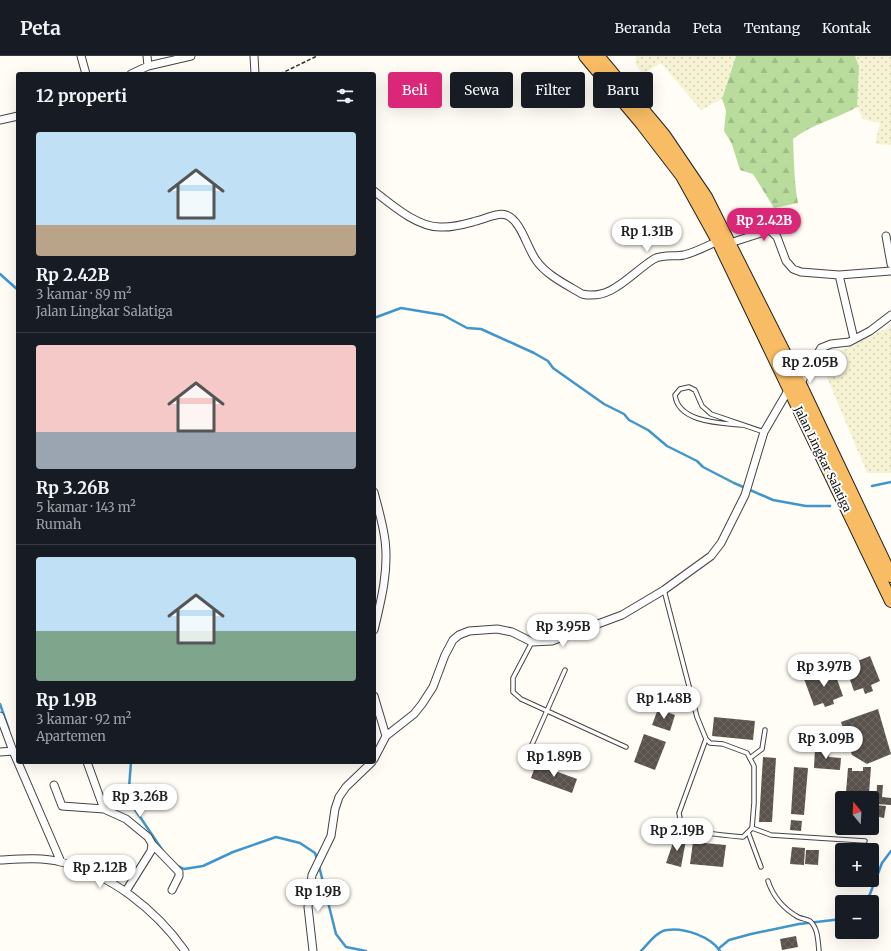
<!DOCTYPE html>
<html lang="id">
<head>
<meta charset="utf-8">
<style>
	:root { --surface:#171b24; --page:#242831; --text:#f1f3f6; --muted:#9ea1a6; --line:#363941; --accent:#db2777 }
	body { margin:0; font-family:Merriweather,serif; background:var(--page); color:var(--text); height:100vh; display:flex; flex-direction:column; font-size:15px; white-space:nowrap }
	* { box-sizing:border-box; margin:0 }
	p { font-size:13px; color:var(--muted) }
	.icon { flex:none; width:22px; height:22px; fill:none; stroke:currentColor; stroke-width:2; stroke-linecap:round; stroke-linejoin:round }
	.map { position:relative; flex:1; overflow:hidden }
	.panel { position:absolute; left:16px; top:16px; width:360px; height:692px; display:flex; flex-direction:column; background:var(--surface); border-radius:4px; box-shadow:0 4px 16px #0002 }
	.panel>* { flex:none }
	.top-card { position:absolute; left:388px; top:16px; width:380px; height:36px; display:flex; gap:8px }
	.needle { width:26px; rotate:342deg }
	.tools { position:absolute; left:835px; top:735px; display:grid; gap:8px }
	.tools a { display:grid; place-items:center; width:44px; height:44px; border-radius:4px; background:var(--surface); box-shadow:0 4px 16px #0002; font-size:20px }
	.price { position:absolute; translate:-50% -34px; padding:0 9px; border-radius:14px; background:#fff; color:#222; font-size:13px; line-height:26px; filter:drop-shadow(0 1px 2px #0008) }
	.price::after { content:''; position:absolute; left:50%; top:24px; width:12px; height:9px; margin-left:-6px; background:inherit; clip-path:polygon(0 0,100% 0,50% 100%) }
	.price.selected { background:var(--accent); color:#fff }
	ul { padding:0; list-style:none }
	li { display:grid; align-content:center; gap:8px; height:212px; padding:0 20px }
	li+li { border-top:1px solid var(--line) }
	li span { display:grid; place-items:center; height:124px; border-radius:4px; color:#555 }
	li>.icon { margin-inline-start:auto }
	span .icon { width:72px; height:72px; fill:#fffc; stroke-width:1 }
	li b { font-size:17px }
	h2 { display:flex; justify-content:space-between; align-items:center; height:48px; padding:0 20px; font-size:17px }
	.chip { padding:0 14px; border-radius:4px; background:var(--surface); box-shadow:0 4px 16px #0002; font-size:14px; line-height:36px }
	.chip.selected { background:var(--accent); color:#fff }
	header { display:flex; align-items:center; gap:24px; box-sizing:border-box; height:56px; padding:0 20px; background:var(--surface); border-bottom:1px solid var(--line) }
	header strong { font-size:19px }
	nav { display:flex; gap:22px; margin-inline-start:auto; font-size:14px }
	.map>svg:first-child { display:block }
</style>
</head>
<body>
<header>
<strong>Peta</strong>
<nav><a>Beranda</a><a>Peta</a><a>Tentang</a><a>Kontak</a></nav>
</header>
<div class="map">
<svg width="891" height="895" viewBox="0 0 891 895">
	<defs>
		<pattern id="farmland-dots" width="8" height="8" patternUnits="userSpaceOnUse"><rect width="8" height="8" fill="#f6f3d4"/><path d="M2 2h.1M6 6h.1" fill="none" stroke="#d2cfb5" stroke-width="1.8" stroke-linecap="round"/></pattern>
		<pattern id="forest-firs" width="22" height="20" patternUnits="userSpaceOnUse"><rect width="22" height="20" fill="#b9dc9c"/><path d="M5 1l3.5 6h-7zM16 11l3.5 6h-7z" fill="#9ebc85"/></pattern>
		<pattern id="building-cross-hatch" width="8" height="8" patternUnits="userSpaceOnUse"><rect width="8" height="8" fill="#5a524d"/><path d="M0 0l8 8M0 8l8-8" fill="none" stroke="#6d6662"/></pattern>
	</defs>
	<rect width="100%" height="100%" fill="#fffdf5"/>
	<path fill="url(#farmland-dots)" d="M636,0H736L722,43L701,54L661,7L643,18L635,8Z
		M855,0H891V89L875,88L880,67L863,63L857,51Z
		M891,270V417H867L824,314L834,298Z"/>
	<path fill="url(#forest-firs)" d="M736,0H855L859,11L857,51C836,63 812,68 793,83C794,104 794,126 798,147L774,152L753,118L740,114L732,88L724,75L726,54L722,43Z"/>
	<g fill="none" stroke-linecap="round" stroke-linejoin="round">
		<path stroke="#3f96cf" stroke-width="2.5" d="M0,218L18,234
			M374,262L401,252L443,259L467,272L481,273L534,297L548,305L553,312L604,348L624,358L629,364L648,374L667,390L697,405L703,411L734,427L773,444L806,450H830
			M872,430L891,426
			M0,648L9,674
			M131,706L129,732L132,749L163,795
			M176,809L184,813L203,810L233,796L276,781L300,787L315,797L317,803
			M319,810L336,878L346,891L366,895
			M865,846L870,838L882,807L891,795
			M718,893L729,884L751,878L799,868L842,863
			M641,895C648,888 657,875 667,874C684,871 711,881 720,895"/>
	</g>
	<path fill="url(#building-cross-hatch)" d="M870,600L880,625L871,629L873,635L865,638L863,632L854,635L845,610Z
		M833,612L843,640L833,644L834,648L825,651L823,647L814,650L804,623Z
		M658,653L675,659L670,675L652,669Z
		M878,653L891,698L867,708L852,699L841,666Z
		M714,661L755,665L753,684L712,680Z
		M644,678L666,686L655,714L634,706Z
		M815,692L830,693L829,701L841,702L840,714L814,712Z
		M763,701L776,702L772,766H759Z
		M536,708L577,723L572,737L531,722Z
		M794,711L808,712L804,759L791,758Z
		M863,711H871L869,737L861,736L860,740L870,741V742H847V739H854V736H846L848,712H852V715H863Z
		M877,729H883L882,741L891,742V749L876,748Z
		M875,749L886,750L884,762L874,760Z
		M791,764L802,765L801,775L790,774Z
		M675,781L686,784L681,811L666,807Z
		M693,786L726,789L723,811L690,808Z
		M792,791L805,792L804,809L790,808Z
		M806,794H819L818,809L805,808Z
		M796,880L798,891L782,894L780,883Z"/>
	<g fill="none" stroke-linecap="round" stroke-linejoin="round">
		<defs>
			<path id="service" d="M741,369C719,367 678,366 675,339L680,333L689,331L695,334L702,350L711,358L764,376
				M664,534L697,661L706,683L710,687L723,688L747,697L754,710V747L752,772L743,781C731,780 695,777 685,771C680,768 680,762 679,757L706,683
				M532,586L513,622V636L521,643L626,691
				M530,693L565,614
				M750,702L762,693L765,674
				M752,772L771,779L865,785
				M748,776L761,811
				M768,825C773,840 784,853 798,861C802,863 807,863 810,865C818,872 818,885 819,895"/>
			<path id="minor" d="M81,0L86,18
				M147,0L148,10
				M254,0L255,18
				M131,18L148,10L191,0
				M0,64L18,60
				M374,135C392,149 417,171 440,171C452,172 465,168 476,165C485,163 498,156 506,159C521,164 527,192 536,204C546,219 567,229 582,238C612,245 631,217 654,203C664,198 674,201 684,199C696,196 707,190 718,185
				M770,174L777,181L786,205L793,213L801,216L839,219
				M886,180L891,208
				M730,187L770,174L783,160
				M854,283L839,219L891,215
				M374,436C378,452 383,468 385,484C389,514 381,545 374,574
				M374,640L386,680
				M0,660L13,695L61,806
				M0,696L13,695
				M374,703L386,680L414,658L422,648L433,631L445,599L453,584L459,579L469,575L497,573L512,576L532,586L552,585L622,559L664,534L711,500L721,487L745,439L764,376L789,333L800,328L821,292L831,288L849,286L870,275L891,259
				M87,706L104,753
				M54,729L62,750L104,753L126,763L148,781L152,788L151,795L126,835
				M152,788L179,816V820L172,834
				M0,804C19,803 42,801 61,806C111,818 156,854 185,895
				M313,895L308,851L312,819L331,780L335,753L339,741L346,731L372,706"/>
			<path id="trunk" d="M585,0L642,68L682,120L718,185L891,545
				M598,0L664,79L706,141L800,328L891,520"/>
		</defs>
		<use href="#service" stroke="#444" stroke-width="5.5"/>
		<use href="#minor" stroke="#444" stroke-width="9"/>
		<use href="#trunk" stroke="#222" stroke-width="14"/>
		<path stroke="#333" stroke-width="1.5" stroke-dasharray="4 2" stroke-linecap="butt" d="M280,18L317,0"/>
		<use href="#service" stroke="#fff" stroke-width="3.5"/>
		<use href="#minor" stroke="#fff" stroke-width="7"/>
		<use href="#trunk" stroke="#f7bc64" stroke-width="12"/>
	</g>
	<g text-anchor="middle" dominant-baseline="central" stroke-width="4" stroke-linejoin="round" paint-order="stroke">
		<g font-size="11" fill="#111" stroke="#fff">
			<text transform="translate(823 403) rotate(64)">Jalan Lingkar Salatiga</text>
		</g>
	</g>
</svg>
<div class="tools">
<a><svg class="needle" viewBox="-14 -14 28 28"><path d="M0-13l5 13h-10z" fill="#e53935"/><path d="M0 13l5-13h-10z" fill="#9ea1a6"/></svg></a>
<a>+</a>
<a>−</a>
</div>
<b class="price selected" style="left:764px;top:186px">Rp 2.42B</b>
<b class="price" style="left:647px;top:197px">Rp 1.31B</b>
<b class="price" style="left:810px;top:328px">Rp 2.05B</b>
<b class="price" style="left:563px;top:592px">Rp 3.95B</b>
<b class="price" style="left:824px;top:632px">Rp 3.97B</b>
<b class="price" style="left:664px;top:664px">Rp 1.48B</b>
<b class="price" style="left:826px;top:704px">Rp 3.09B</b>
<b class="price" style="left:554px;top:722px">Rp 1.89B</b>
<b class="price" style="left:140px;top:762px">Rp 3.26B</b>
<b class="price" style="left:677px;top:796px">Rp 2.19B</b>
<b class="price" style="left:100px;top:833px">Rp 2.12B</b>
<b class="price" style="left:318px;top:857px">Rp 1.9B</b>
<div class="top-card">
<a class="chip selected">Beli</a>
<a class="chip">Sewa</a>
<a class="chip">Filter</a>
<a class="chip">Baru</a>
</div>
<section class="panel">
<h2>12 properti<svg class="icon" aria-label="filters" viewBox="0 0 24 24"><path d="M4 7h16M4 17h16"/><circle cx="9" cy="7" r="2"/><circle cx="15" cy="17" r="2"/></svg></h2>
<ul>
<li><span style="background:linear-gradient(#bfe0f5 75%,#b9a48a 0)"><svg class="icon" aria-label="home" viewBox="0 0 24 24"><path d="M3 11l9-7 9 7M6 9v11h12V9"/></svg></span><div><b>Rp 2.42B</b><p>3 kamar · 89 m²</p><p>Jalan Lingkar Salatiga</p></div></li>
<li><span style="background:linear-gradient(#f6c9c9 70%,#9aa5b1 0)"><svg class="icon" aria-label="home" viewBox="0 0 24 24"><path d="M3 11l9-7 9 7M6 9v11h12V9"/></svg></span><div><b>Rp 3.26B</b><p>5 kamar · 143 m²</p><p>Rumah</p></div></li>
<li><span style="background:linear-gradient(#bfe0f5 60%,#7fa58c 0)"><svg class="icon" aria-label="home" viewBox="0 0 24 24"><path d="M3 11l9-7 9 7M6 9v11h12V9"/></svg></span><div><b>Rp 1.9B</b><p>3 kamar · 92 m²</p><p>Apartemen</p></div></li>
</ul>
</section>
</div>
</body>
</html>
